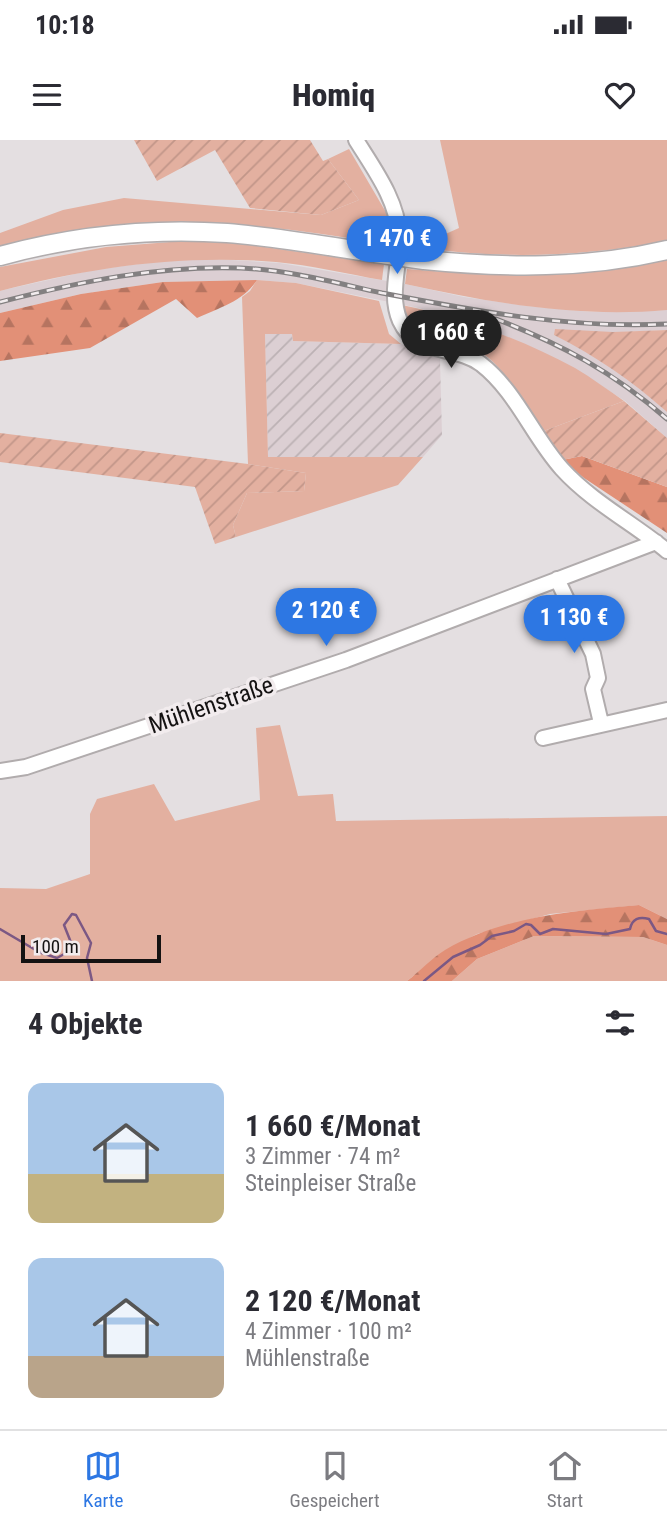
<!DOCTYPE html>
<html lang="de">
<head>
<meta charset="utf-8">
<style>
	:root { --surface:#fff; --page:#f7f7f7; --text:#2b2b33; --muted:#7c7c81; --line:#e1e1e2; --accent:#2d77e3 }
	body { margin:0; font-family:"Roboto Condensed",sans-serif; background:var(--page); color:var(--text); height:100vh; display:flex; flex-direction:column; font-size:26px; white-space:nowrap }
	* { box-sizing:border-box; margin:0 }
	p { font-size:23px; color:var(--muted) }
	.icon { flex:none; width:38px; height:38px; fill:none; stroke:currentColor; stroke-width:2; stroke-linecap:round; stroke-linejoin:round }
	.map { position:relative; height:841px; overflow:hidden }
	.side { display:flex; flex-direction:column; background:var(--surface); flex:1 }
	.side>* { flex:none }
	.scale { position:absolute; left:21px; bottom:18px; width:140px; box-sizing:border-box; padding-left:7px; border:4px solid #141212; border-top:0; font-size:19px; line-height:24px; white-space:nowrap; color:#141212; -webkit-text-stroke:5px #f2ecee; paint-order:stroke }
	.price { position:absolute; translate:-50% -60px; padding:0 16px; border-radius:24px; background:var(--accent); color:#fff; font-size:23px; line-height:46px; filter:drop-shadow(0 2px 4px #0008) }
	.price::after { content:''; position:absolute; left:50%; top:42px; width:21px; height:16px; margin-left:-10px; background:inherit; clip-path:polygon(0 0,100% 0,50% 100%) }
	.price.current { background:#222; color:#fff }
	ul { padding:0; list-style:none }
	li { display:flex; align-items:center; gap:21px; height:175px; padding:0 28px }
	li span { display:grid; place-items:center; flex:none; width:196px; height:140px; border-radius:14px; color:#555 }
	li>.icon { margin-inline-start:auto }
	span .icon { width:84px; height:84px; fill:#fffc; stroke-width:1 }
	li b { font-size:30px }
	h2 { display:flex; justify-content:space-between; align-items:center; height:84px; padding:0 28px; font-size:30px }
	.status { display:flex; justify-content:space-between; align-items:center; height:49px; padding:0 35px; background:var(--surface); direction:ltr }
	.status svg { height:19px; fill:currentColor }
	header { display:flex; justify-content:space-between; align-items:center; height:91px; padding:0 28px; background:var(--surface); font-size:32px; font-weight:800 }
	.dock { display:flex; justify-content:space-around; align-items:center; height:98px; border-top:2px solid var(--line); background:var(--surface); font-size:19px; color:var(--muted) }
	.dock a { display:grid; justify-items:center; gap:4px }
	.dock .current { color:var(--accent) }
	.map>svg:first-child { display:block }
</style>
</head>
<body>
<div class="status"><b>10:18</b><svg viewBox="0 0 49 12"><path d="M0 12V9h3v3zM5 12V6h3v6zM10 12V3h3v9zM15 12V0h3v12zM26 1h20v11H26zM47 4h2v5h-2z"/></svg></div>
<header><svg class="icon" aria-label="menu" viewBox="0 0 24 24"><path d="M4 6h16M4 12h16M4 18h16"/></svg>Homiq<svg class="icon" aria-label="heart" viewBox="0 0 24 24"><path d="M12 20l-8-8c-3-5 5-10 8-4 3-6 11-1 8 4z"/></svg></header>
<div class="map">
<svg width="667" height="841" viewBox="0 0 667 841">
	<defs>
		<pattern id="industrial-furrows" width="10" height="10" patternUnits="userSpaceOnUse" patternTransform="scale(1.75)"><rect width="10" height="10" fill="#dccfd3"/><path d="M-1 1l2-2M0 10L10 0M9 11l2-2" fill="none" stroke="#bcb1b4"/></pattern>
		<pattern id="forest-firs" width="22" height="20" patternUnits="userSpaceOnUse" patternTransform="scale(1.75)"><rect width="22" height="20" fill="#e29077"/><path d="M5 1l3.5 6h-7zM16 11l3.5 6h-7z" fill="#b67460"/></pattern>
		<pattern id="garden-furrows" width="10" height="10" patternUnits="userSpaceOnUse" patternTransform="scale(1.75)"><rect width="10" height="10" fill="#e3b0a0"/><path d="M-1 1l2-2M0 10L10 0M9 11l2-2" fill="none" stroke="#c29689"/></pattern>
	</defs>
	<rect width="100%" height="100%" fill="#e4dfe1"/>
	<path fill="#dccfd3" d="M213,119L280,123L405,144L464,157L527,166L591,172L667,170V190L554,195L583,209L628,238L667,272V298L625,261L575,229L515,200L419,168L296,143L257,140L163,142L81,154L0,173V151L8,149L93,130L161,121Z"/>
	<path fill="url(#industrial-furrows)" d="M265,193L292,194L293,201L401,204L440,219L442,295L423,317L268,318Z"/>
	<path fill="#e3b0a0" d="M440,0H667V101C582,117 495,120 410,106L411,90L441,96L459,88Z
		M349,9L387,74L389,105C261,81 127,70 0,107V93L63,70L124,58L321,75L359,60L328,19Z
		M183,101L237,103L384,124L382,140C347,134 311,125 276,122C182,114 91,127 0,151V127L106,107Z
		M667,118V170C579,178 491,163 405,144L407,129C494,137 581,137 667,118Z
		M257,140L296,143L379,161L389,194L401,204L293,201L292,194H265L268,317H423L398,345L236,397L233,385L247,353L304,351L306,333L248,324L242,157L250,151Z
		M402,165C461,177 521,199 575,228C592,238 608,250 624,261L541,292C527,271 506,230 486,216C452,192 423,214 402,165Z
		M280,585L298,656L333,654L336,681L667,676V779L639,765L550,774L477,794L443,812L407,841H0V748L46,749L90,734V674L97,659L154,644L175,681L260,660L256,588Z
		M534,796L643,797L667,805V841H452L477,819Z"/>
	<path fill="url(#forest-firs)" d="M257,140C244,161 219,168 197,178L176,159L90,208L0,221V173L81,154L163,142Z
		M582,316L667,347V393L584,338L562,320Z
		M639,765L667,779V805L643,797L534,796L477,819L452,841H407C420,831 432,818 445,810C504,776 572,771 639,765Z"/>
	<path fill="url(#garden-furrows)" d="M134,0H310L323,21L328,19L359,60L321,75L250,68L215,10L157,41Z
		M555,189L613,192L667,190V272C632,241 596,216 554,195Z
		M624,261L667,298V347L582,316L562,320L541,292Z
		M0,293L248,324L306,333L304,351L247,353L233,385L236,397L215,404L195,347L0,322Z"/>
	<g fill="none" stroke-linecap="round" stroke-linejoin="round">
		<path stroke="#7b5884" stroke-width="2.5" d="M0,789L39,812L57,818L66,813L72,805L64,785L72,774L76,775L91,803L87,818L92,841
			M424,841L453,817L480,805L492,796L514,791L526,784L531,785L540,794L553,789L606,794L630,789C632,779 639,776 649,779L656,791L667,794"/>
		<defs>
			<path id="minor" d="M356,0C374,29 398,61 399,96C401,124 388,154 400,181C416,216 455,205 481,224C516,251 533,297 562,329C592,362 633,383 667,411
				M557,439L593,514L598,538L593,549L601,583
				M543,598L667,570
				M0,631L26,627L346,520L656,402"/>
			<path id="major" d="M0,116C73,96 152,88 227,93C277,97 326,106 375,113
				M424,120C505,128 587,129 667,110"/>
		</defs>
		<use href="#minor" stroke="#b1acad" stroke-width="18"/>
		<use href="#major" stroke="#b1acad" stroke-width="21"/>
		<use href="#minor" stroke="#fff" stroke-width="14"/>
		<use href="#major" stroke="#fff" stroke-width="18"/>
		<defs>
			<path id="rail" d="M0,162C79,142 159,125 241,128C289,130 336,143 382,153C476,171 571,189 667,184
				M496,179C563,205 613,232 667,279"/>
		</defs>
		<use href="#rail" stroke="#838081" stroke-width="5"/>
		<use href="#rail" stroke="#f2ecee" stroke-width="2.5" stroke-dasharray="8" stroke-linecap="butt"/>
		<defs>
			<path id="major-bridge" d="M375,113L424,120"/>
		</defs>
		<use href="#major-bridge" stroke="#b1acad" stroke-width="21" stroke-linecap="butt"/>
		<use href="#major-bridge" stroke="#fff" stroke-width="18"/>
	</g>
	<g text-anchor="middle" dominant-baseline="central" stroke-width="7" stroke-linejoin="round" paint-order="stroke">
		<g font-size="24" fill="#141212" stroke="#f2ecee">
			<text transform="translate(211 565) rotate(-19)">Mühlenstraße</text>
		</g>
	</g>
</svg>
<div class="scale">100 m</div>
<b class="price" style="left:397px;top:136px">1 470 €</b>
<b class="price current" style="left:451px;top:230px">1 660 €</b>
<b class="price" style="left:326px;top:508px">2 120 €</b>
<b class="price" style="left:574px;top:515px">1 130 €</b>
</div>
<section class="side">
<h2>4 Objekte<svg class="icon" aria-label="filters" viewBox="0 0 24 24"><path d="M4 7h16M4 17h16"/><circle cx="9" cy="7" r="2"/><circle cx="15" cy="17" r="2"/></svg></h2>
<ul>
<li><span style="background:linear-gradient(#a9c7e8 65%,#c2b280 0)"><svg class="icon" aria-label="home" viewBox="0 0 24 24"><path d="M3 11l9-7 9 7M6 9v11h12V9"/></svg></span><div><b>1 660 €/Monat</b><p>3 Zimmer · 74 m²</p><p>Steinpleiser Straße</p></div></li>
<li><span style="background:linear-gradient(#a9c7e8 70%,#b9a48a 0)"><svg class="icon" aria-label="home" viewBox="0 0 24 24"><path d="M3 11l9-7 9 7M6 9v11h12V9"/></svg></span><div><b>2 120 €/Monat</b><p>4 Zimmer · 100 m²</p><p>Mühlenstraße</p></div></li>
</ul>
</section>
<nav class="dock">
<a class="current"><svg class="icon" aria-label="map" viewBox="0 0 24 24"><path d="M3 6l6-2 6 2 6-2v14l-6 2-6-2-6 2zM9 4v14M15 6v14"/></svg>Karte</a>
<a><svg class="icon" aria-label="saved" viewBox="0 0 24 24"><path d="M7 4h10v16l-5-4-5 4z"/></svg>Gespeichert</a>
<a><svg class="icon" aria-label="home" viewBox="0 0 24 24"><path d="M3 11l9-7 9 7M6 9v11h12V9"/></svg>Start</a>
</nav>
</body>
</html>
